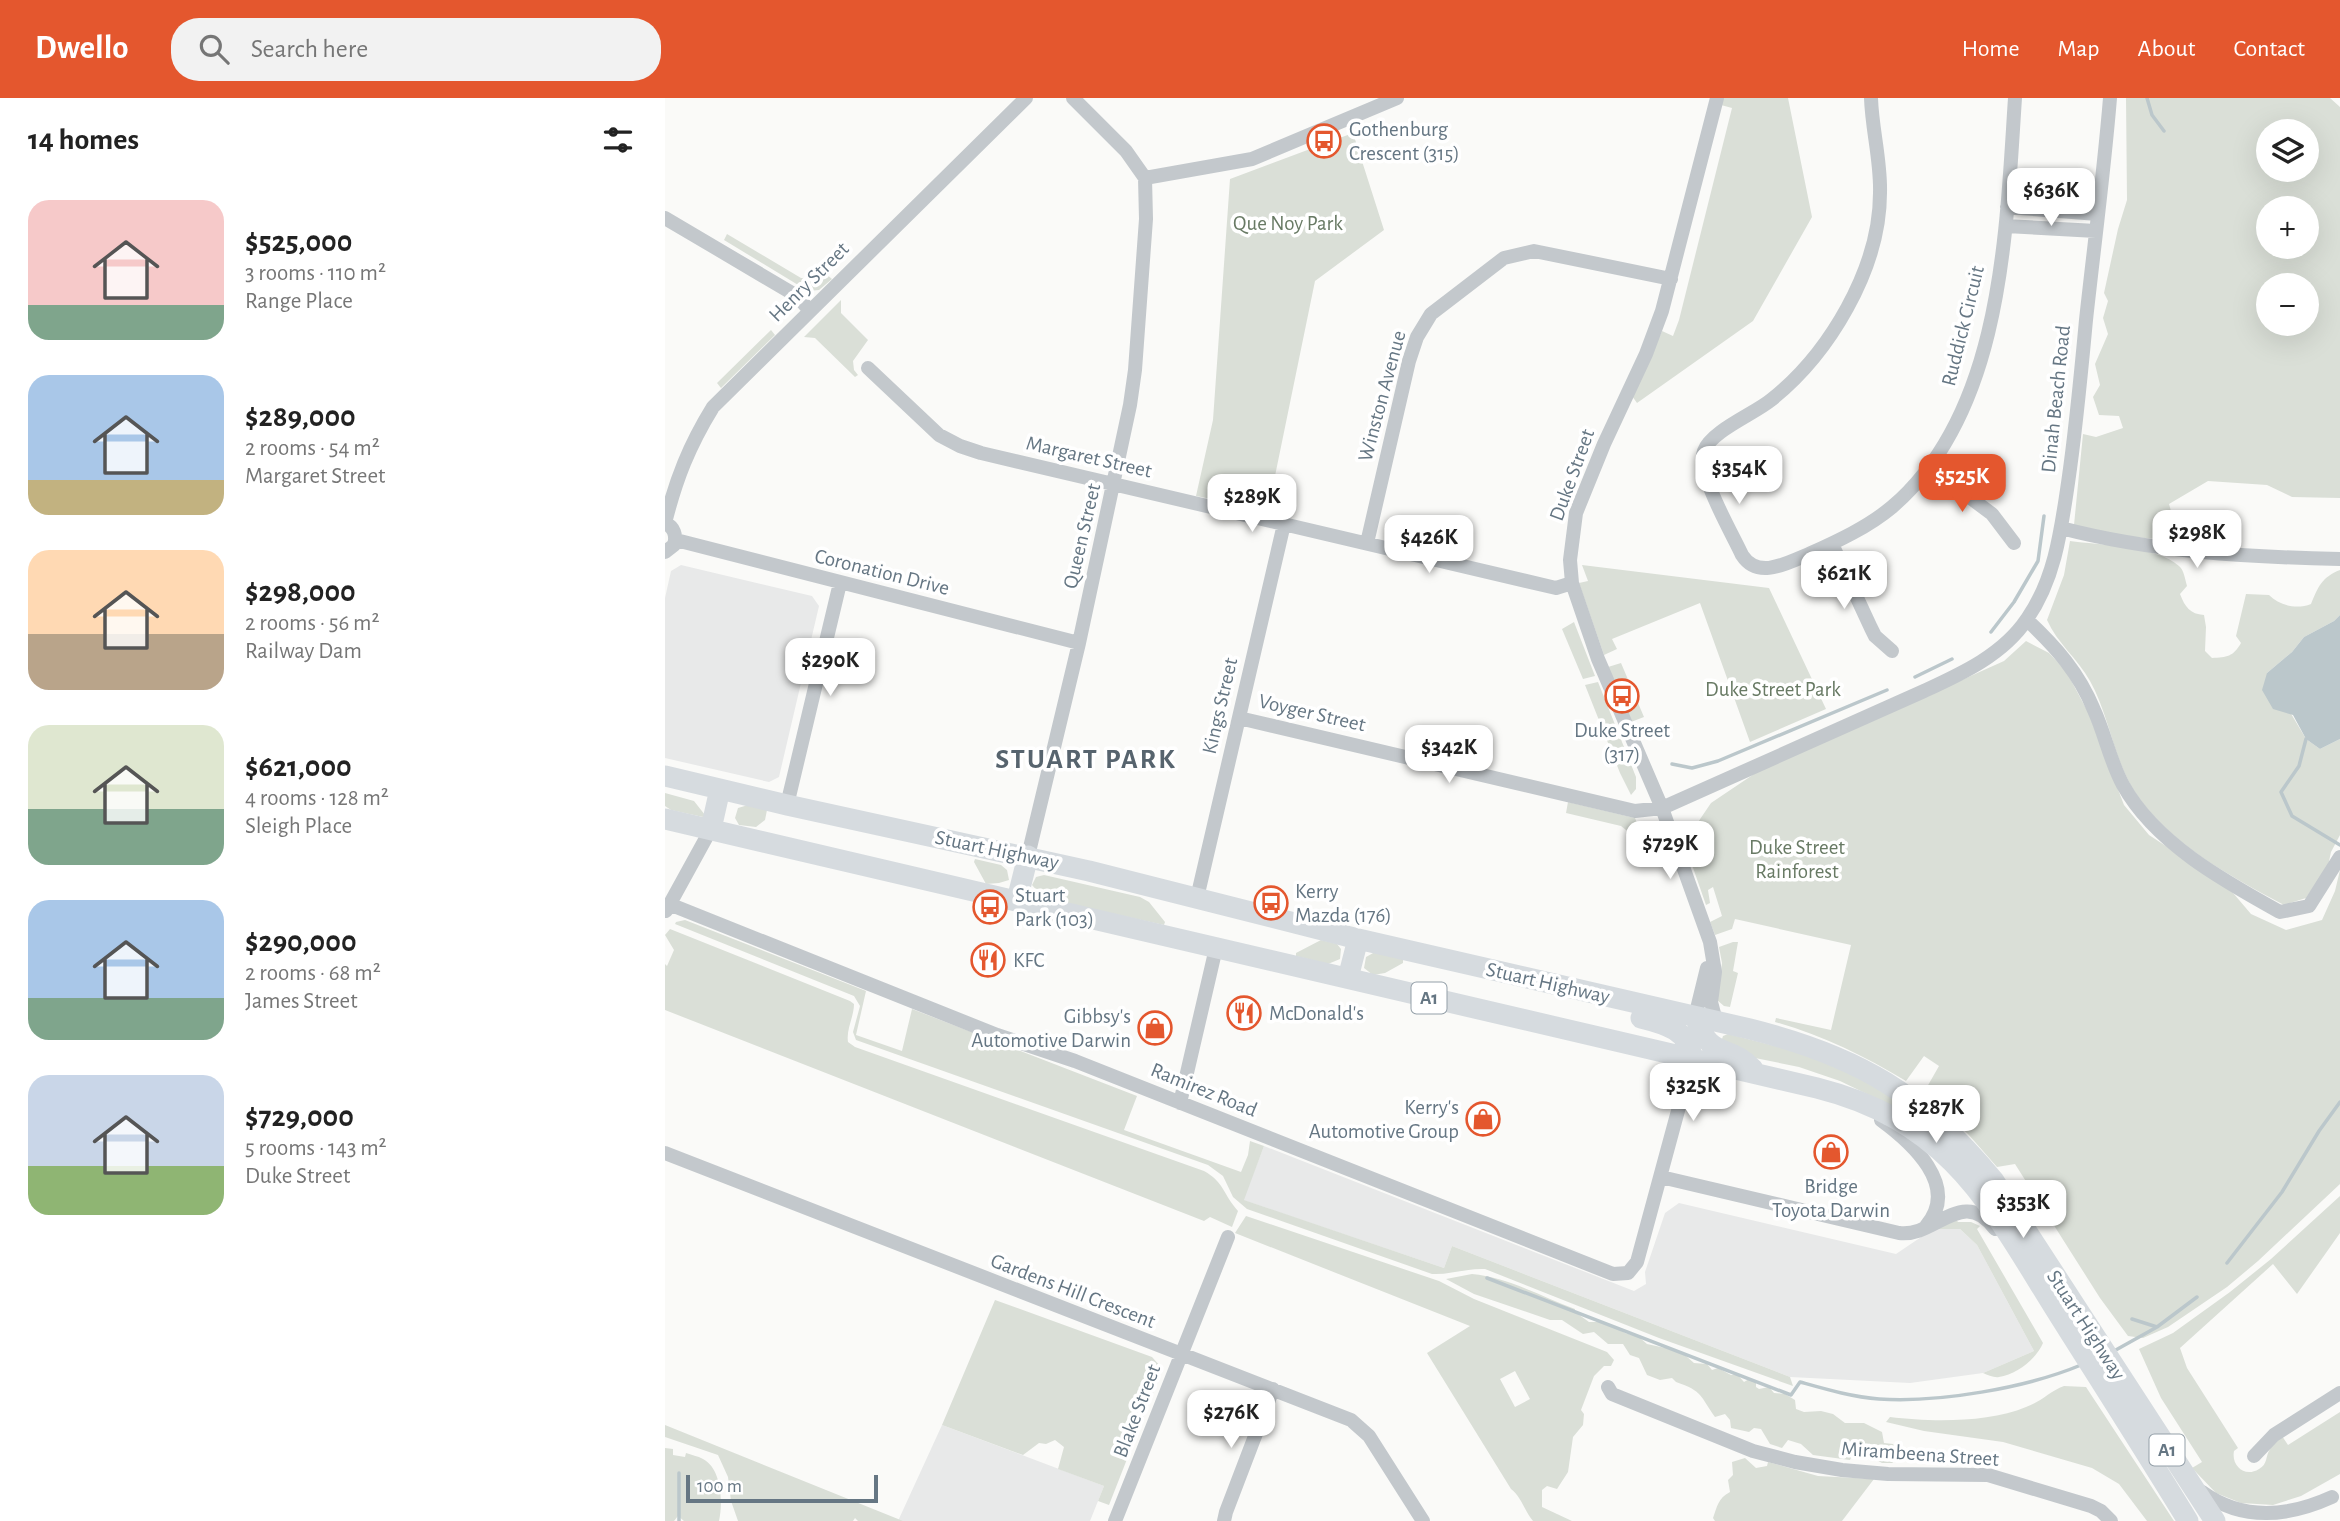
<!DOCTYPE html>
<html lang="en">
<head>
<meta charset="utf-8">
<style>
	:root { --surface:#fff; --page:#f2f2f2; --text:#222; --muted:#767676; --accent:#e4572e }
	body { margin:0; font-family:"Alegreya Sans",sans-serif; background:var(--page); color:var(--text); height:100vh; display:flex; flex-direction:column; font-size:26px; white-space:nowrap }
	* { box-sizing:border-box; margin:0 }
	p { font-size:23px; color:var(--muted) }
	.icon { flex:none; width:38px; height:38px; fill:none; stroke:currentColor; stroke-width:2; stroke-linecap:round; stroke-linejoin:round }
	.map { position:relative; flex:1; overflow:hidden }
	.details { display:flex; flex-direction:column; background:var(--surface); width:665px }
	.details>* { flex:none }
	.tools { position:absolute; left:1591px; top:21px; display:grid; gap:14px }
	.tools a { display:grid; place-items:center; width:63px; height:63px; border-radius:50%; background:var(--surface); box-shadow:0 7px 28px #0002; font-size:35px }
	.scale { position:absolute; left:21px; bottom:18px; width:192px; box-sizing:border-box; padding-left:7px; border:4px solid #657683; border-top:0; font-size:19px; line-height:24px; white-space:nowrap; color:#657683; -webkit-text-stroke:5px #fff; paint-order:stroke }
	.price { position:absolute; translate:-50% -60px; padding:0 16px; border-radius:14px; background:#fff; color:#222; font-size:23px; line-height:46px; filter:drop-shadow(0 2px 4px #0008) }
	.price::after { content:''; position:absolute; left:50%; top:42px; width:21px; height:16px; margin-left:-10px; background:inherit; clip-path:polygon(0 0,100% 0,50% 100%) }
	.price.active { background:var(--accent); color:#fff }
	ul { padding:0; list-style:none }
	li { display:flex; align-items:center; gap:21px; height:175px; padding:0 28px }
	li span { display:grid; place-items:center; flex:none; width:196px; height:140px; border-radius:21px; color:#555 }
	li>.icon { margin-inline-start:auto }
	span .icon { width:84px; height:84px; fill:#fffc; stroke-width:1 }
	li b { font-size:30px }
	h2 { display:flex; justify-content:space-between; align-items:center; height:84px; padding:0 28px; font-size:30px }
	header { display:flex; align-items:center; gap:42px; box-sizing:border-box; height:98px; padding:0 35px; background:var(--accent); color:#fff }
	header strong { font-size:33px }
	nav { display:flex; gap:38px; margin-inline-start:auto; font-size:24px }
	.search { width:490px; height:63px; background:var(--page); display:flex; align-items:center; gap:18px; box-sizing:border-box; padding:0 24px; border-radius:28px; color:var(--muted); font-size:26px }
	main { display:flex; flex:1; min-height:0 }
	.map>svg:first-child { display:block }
</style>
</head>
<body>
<header>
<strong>Dwello</strong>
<div class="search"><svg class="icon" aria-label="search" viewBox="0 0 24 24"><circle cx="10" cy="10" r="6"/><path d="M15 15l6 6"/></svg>Search here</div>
<nav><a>Home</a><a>Map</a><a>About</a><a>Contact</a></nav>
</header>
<main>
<section class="details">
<h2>14 homes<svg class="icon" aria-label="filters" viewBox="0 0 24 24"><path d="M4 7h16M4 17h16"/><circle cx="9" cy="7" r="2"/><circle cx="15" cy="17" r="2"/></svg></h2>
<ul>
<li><span style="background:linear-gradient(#f6c9c9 75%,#7fa58c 0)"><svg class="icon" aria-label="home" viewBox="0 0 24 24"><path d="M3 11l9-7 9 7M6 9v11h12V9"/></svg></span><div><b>$525,000</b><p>3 rooms · 110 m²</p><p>Range Place</p></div></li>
<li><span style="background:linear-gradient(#a9c7e8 75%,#c2b280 0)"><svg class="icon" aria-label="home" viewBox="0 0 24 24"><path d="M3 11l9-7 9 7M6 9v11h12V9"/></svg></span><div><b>$289,000</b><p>2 rooms · 54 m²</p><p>Margaret Street</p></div></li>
<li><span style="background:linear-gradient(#ffd9b3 60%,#b9a48a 0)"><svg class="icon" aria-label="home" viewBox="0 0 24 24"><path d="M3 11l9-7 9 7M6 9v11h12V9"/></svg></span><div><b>$298,000</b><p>2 rooms · 56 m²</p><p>Railway Dam</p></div></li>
<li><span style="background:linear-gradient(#dfe7d0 60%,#7fa58c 0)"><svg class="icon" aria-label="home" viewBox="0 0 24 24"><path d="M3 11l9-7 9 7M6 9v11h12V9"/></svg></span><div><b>$621,000</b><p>4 rooms · 128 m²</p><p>Sleigh Place</p></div></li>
<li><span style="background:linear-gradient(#a9c7e8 70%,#7fa58c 0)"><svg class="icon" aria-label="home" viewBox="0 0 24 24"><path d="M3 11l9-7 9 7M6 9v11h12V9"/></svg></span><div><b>$290,000</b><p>2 rooms · 68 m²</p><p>James Street</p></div></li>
<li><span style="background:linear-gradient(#c9d6e8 65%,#8fb573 0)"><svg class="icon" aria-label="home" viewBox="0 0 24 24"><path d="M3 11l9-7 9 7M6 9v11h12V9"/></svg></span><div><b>$729,000</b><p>5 rooms · 143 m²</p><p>Duke Street</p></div></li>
</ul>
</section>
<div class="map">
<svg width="1675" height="1423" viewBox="0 0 1675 1423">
	<rect width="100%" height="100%" fill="#fafaf8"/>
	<path fill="#e8e9e9" d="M16,467L147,498L154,508L114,679L104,684L0,660V500L6,473Z
		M599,1048L969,1193L981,1186L980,1174L1000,1115L1014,1105L1231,1156L1268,1131H1295L1312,1147L1369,1253L1318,1275L1245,1285L1125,1279L787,1148L779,1170L578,1102Z
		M277,1327L439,1388L425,1423H233Z"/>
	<path fill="#dadfd7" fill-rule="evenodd" d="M1058,0H1123L1147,119L1088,223L972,305L967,298L997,233L1008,238L1014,222L1067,10L1056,7Z
		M1461,0H1665L1675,9V400L1627,399L1602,387L1543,383L1504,406L1512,434L1508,442L1437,437L1409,427L1418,336L1431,339L1458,330L1454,318L1434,317L1428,299L1435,287L1430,266L1443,236L1438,220L1443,203L1439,195L1453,131L1462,102ZM1603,33H1642V72H1603ZM1603,110H1642V149H1603ZM1603,187H1642V226H1603Z
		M688,35L719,132L650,183L603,412L531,398L548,322L565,81Z
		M62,136L136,180L154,181L160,175L167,181L154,192L143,193L59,142Z
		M176,202V215L203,242L188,263L189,272L193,277L190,279L150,240L139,239Z
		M106,232L110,237L56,290L52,285Z
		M1405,443C1434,447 1492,448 1514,468C1519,472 1520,481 1522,488L1515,496C1520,509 1525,516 1539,517L1541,529L1540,553L1547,560C1562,559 1568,559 1576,545L1571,538L1581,496L1604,497C1614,507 1631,512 1646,506C1653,489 1657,479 1675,472V517L1669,523L1639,539L1627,554L1602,575L1641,641L1655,651L1675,641V737L1666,754L1663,768L1641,800L1619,807C1565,778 1502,745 1468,691C1448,658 1444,617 1425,583C1413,561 1392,545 1382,522L1399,477Z
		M917,467L1104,490L1161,611L1085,644L1035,505L947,541L952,551L939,557L914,485L923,483Z
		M909,524L930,578L918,581L897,531Z
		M1361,543L1384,555L1401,573L1424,616L1459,707L1484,737L1563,789L1586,816L1621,832L1657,822L1670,793L1675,772V1086L1593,1163L1562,1189L1503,1229L1478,1240L1463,1238L1435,1200L1350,1066L1332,1069L1303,1036L1258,996L1274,968L1259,958L1241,983C1199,958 1157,937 1110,924L1111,920L1166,932L1186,847L1070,821L1067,831L1050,837L1045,824L1057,818L1048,789L1043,792L1045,805L1041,807L1026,764L1025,746L1027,733L1046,705L1092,674L1339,563Z
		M956,565L979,619L966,624L943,569Z
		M933,584L971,679V691L966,697L955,675L920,587Z
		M0,695L29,703L40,717L38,719L6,712L0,708Z
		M903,704L970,720L981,748L956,728L901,715Z
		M83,707L102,712L100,722L91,729L74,727L70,720L73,710Z
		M310,761L336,767L342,772L344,782L334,785L321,786L309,764Z
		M379,777L475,799L484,804L500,824L499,827L386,802L375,796L367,787L371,779Z
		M20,822L201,893L191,937L237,953L247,911L472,998L459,1032L576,1074L583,1057L585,1043L599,1048L579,1102L779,1170L787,1148L1125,1279L1128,1288L994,1240L820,1171C802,1170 785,1177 767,1176L582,1111L568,1099L558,1078L543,1067L191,942L188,934L195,908L189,898L10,826L11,824Z
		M5,831L185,903L189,906C189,919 181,931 183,944L190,949L539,1073C559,1084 558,1096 573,1113L567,1129L545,1119L539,1123L0,912V866L2,868L9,852L0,837Z
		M656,842L672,846L676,851L675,861L663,866L631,858V855Z
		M1068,844H1073L1068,873L1073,875L1065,909L1059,908L1052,902L1057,865L1054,849Z
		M710,854L738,861V865L720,875L708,877L699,870L701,859Z
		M1063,936L1137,955L1216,988L1290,1050L1206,998L1175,983L1134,969L1085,959L1056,944L1058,938Z
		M1675,1098V1135L1632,1196L1608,1166L1515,1250L1522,1270L1573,1350L1569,1353C1566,1368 1580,1380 1594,1371C1603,1366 1600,1359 1605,1351C1607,1347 1613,1342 1617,1338L1623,1347L1675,1314V1376L1636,1398L1608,1407L1576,1405L1551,1395L1527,1370L1537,1364L1496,1300L1474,1251L1508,1235L1565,1194L1606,1161Z
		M581,1118L774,1183L809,1201L942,1254L949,1262L946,1268H939L929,1278L916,1312L919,1316L918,1327L908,1339L903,1374L892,1391L882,1388L877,1392V1409L907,1423H868C860,1414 856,1398 846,1391L762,1255L805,1228L570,1135ZM850,1273L865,1301L850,1309L835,1281Z
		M1290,1120L1293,1124H1306L1315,1128L1312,1131L1378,1245C1372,1260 1352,1277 1334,1279C1329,1280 1323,1277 1318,1275L1369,1253L1312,1147L1295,1131H1268Z
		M807,1176C842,1179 878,1199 910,1211V1214L924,1224H940L960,1235L974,1239L982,1246L1005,1251L1021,1258L1029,1265L1042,1266L1047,1272L1053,1270L1066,1277L1072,1276L1079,1284L1084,1281L1091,1284V1289L1094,1291L1104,1289L1109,1295L1120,1296L1130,1302L1131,1311L1139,1314L1156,1313L1168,1316L1180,1325H1199L1217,1334L1219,1345L1228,1346L1232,1353V1361L1227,1365H1217L1190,1350L1185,1362L1148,1357L1136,1346L1123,1342L1117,1350L1105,1346L1096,1331L1089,1330L1084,1334L1066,1330L1065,1322L1060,1316L1050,1319C1035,1298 1038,1293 1011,1284L1007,1280L995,1282L982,1277L974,1260L965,1257L958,1246H943L929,1234L918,1236L897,1222H885L809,1196L781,1181Z
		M330,1202L487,1259L496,1269L495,1277L444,1407L433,1403L439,1388L393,1371L399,1349L390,1342L381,1346L374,1345L358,1357L277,1327Z
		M1399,1288L1421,1289L1509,1423H1482L1454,1386L1427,1370L1338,1344L1259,1333L1221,1324L1225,1319C1265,1324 1323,1325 1361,1309C1376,1304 1385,1293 1399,1288Z
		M0,1327L238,1423H193L190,1420L188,1423H73L66,1403L63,1379L53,1357L0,1339Z
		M0,1350L8,1351V1357L20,1359L21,1355C26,1357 33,1358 38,1361C57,1371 58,1405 54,1423H19L13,1418L9,1423H0Z
		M1080,1360L1091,1370L1102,1368L1103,1364L1153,1378L1209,1381L1177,1423H1050L1048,1420C1052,1409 1053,1400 1065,1394L1063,1382L1068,1377L1067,1364Z"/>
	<path fill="#bbc7cb" d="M1675,517V641L1655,651L1641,641L1628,617L1608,611L1597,592L1602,575L1627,554L1639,539L1669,523Z"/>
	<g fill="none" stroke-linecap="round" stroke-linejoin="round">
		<path stroke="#bbc7cb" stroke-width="3.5" d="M1482,0L1487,17L1499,33
			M1326,534L1349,504L1373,463L1379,418
			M1250,579L1287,561
			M1641,641L1634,668L1616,694L1627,718L1675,747
			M1007,666L1027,670L1053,663L1222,592
			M1562,1165L1617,1094L1654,1033L1675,1004
			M822,1180L1126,1297L1135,1284C1160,1291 1187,1299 1214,1301C1273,1305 1361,1290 1416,1267
			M1467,1221L1492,1229
			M1449,1253L1492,1229L1532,1199
			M14,1375V1423"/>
		<path stroke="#c3c8cc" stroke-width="14" d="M408,0L461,53L480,80L587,61L732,0
			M1206,0C1207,32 1216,63 1215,95C1215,171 1164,256 1106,302C1089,316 1046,333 1039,353C1031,374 1067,435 1077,457C1093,482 1122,465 1144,456C1173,443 1203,429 1227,409C1338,314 1341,134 1350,0
			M1342,109L1433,116
			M0,120L132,198L145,213
			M1341,128L1431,133
			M203,270L274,337L295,348L316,355L891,490L907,485
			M1263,368L1327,416L1349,445
			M0,425C11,381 24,348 48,309L361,0
			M0,425C9,429 12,437 9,447L0,454
			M1396,430C1488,454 1581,459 1675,461
			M11,442L414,545
			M702,445L744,263L752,239L766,216L839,160L869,153L1006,181
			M1167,446L1206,530L1210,538L1227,553
			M1362,522C1391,549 1414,575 1429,612C1440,636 1445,663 1458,687C1490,745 1559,783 1615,814L1644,808L1675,759
			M574,620L970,713L997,710L1259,593C1296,576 1338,557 1362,521C1390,481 1396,432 1403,385C1411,331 1416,276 1421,222C1429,148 1439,74 1445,0
			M122,707L175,485
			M363,758L414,545L465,307L470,272L481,121L480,80
			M532,800L619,426
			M4,806L332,937L410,963L948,1176L963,1175L972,1164L1027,961
			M1,813L46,731
			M1030,919L1042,870
			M1051,923L1046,904L1050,874L1045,844L997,710L933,561L907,485L905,462L911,415L939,346L981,256L997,213L1052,0
			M515,1005L551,850
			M1216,1022C1246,1044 1296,1088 1261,1128
			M0,1055L686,1322L704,1338L758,1423
			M996,1079L1234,1135C1270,1140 1298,1087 1330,1131
			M943,1289L947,1296L1088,1353L1130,1364L1177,1372L1223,1376L1323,1377L1426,1408L1436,1413L1446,1423
			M1589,1358L1609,1337L1675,1295
			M1537,1394C1577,1423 1623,1419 1667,1399
			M450,1423L563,1139
			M559,1423L561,1414L608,1291"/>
		<path stroke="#d6dbdf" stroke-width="21" d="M0,678L122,707L424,773L693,841L1085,931C1193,958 1258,996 1329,1083L1550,1423
			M0,721L1152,990C1295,1026 1331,1120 1404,1233C1444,1296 1484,1359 1523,1423
			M46,731L55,691
			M352,802L363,758
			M683,880L693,841
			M1030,919C1046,963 1062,944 1088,971
			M976,920C1001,926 1025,933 1027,961"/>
	</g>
	<defs>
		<symbol id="bus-ring" viewBox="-11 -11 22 22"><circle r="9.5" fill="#fff" stroke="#e4572e" stroke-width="1.5"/><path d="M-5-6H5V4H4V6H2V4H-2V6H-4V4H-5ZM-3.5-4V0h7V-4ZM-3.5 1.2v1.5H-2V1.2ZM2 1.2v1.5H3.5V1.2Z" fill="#e4572e"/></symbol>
		<symbol id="restaurant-ring" viewBox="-11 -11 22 22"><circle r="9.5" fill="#fff" stroke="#e4572e" stroke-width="1.5"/><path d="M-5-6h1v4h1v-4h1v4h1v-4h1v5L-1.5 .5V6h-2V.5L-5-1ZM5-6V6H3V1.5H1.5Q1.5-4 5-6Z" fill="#e4572e"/></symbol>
		<symbol id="shop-ring" viewBox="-11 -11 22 22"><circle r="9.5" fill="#fff" stroke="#e4572e" stroke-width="1.5"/><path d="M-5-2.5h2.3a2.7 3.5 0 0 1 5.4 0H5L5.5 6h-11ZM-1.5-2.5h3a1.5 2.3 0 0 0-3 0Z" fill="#e4572e"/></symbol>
	</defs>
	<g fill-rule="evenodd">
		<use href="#bus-ring" x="640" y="24" width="38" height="38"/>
		<use href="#bus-ring" x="938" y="579" width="38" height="38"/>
		<use href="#bus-ring" x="587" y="786" width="38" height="38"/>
		<use href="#bus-ring" x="306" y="790" width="38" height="38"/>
		<use href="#restaurant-ring" x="304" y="843" width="38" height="38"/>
		<use href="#restaurant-ring" x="560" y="896" width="38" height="38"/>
		<use href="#shop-ring" x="471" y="911" width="38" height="38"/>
		<use href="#shop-ring" x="799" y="1002" width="38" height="38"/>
		<use href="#shop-ring" x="1147" y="1035" width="38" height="38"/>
	</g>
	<g text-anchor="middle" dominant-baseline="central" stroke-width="7" stroke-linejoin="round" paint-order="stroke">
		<g fill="#fff" stroke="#939fa8" stroke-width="2">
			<rect x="746.5" y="884.5" width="35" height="31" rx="5"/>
			<rect x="1484.5" y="1336.5" width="35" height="31" rx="5"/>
		</g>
		<g font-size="19" font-weight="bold" fill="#657683">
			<text x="764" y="900">A1</text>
			<text x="1502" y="1352">A1</text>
		</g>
		<g font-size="21" fill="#657683" stroke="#fff" text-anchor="start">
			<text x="684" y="31">Gothenburg<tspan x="684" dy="24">Crescent (315)</tspan></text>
			<text x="957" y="632" text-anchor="middle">Duke Street<tspan x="957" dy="24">(317)</tspan></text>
			<text x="630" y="793">Kerry<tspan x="630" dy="24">Mazda (176)</tspan></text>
			<text x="350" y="797">Stuart<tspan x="350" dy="24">Park (103)</tspan></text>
			<text x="348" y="862">KFC</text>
			<text x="604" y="915">McDonald's</text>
			<text x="466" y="918" text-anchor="end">Gibbsy's<tspan x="466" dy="24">Automotive Darwin</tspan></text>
			<text x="794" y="1009" text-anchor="end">Kerry's<tspan x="794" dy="24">Automotive Group</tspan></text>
			<text x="1166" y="1088" text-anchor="middle">Bridge<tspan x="1166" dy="24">Toyota Darwin</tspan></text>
		</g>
		<g font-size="21" fill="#687a64" stroke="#fff">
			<text x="623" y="125">Que Noy Park</text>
			<text x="1108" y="591">Duke Street Park</text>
			<text x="1132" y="749">Duke Street<tspan x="1132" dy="24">Rainforest</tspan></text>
		</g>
		<g font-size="21" fill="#657683" stroke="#fff">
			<text transform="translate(144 184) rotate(-45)">Henry Street</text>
			<text transform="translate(1298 228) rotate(-76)">Ruddick Circuit</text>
			<text transform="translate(717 298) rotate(-75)">Winston Avenue</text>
			<text transform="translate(1391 301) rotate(-84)">Dinah Beach Road</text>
			<text transform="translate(424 359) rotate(13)">Margaret Street</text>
			<text transform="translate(907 377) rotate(-70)">Duke Street</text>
			<text transform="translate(417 438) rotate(-77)">Queen Street</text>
			<text transform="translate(217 474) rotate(14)">Coronation Drive</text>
			<text transform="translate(555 608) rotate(-77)">Kings Street</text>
			<text transform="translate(647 615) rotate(13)">Voyger Street</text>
			<text transform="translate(332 752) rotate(12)">Stuart Highway</text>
			<text transform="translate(883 885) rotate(13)">Stuart Highway</text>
			<text transform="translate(539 992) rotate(22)">Ramirez Road</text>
			<text transform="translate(408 1193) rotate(21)">Gardens Hill Crescent</text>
			<text transform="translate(1421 1227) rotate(57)">Stuart Highway</text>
			<text transform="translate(472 1313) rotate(-69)">Blake Street</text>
			<text transform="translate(1255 1356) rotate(4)">Mirambeena Street</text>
		</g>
		<g font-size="28" font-weight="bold" letter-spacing="2" fill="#57646e" stroke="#fff">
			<text x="421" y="662">STUART PARK</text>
		</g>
	</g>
</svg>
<div class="tools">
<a><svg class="icon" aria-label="layers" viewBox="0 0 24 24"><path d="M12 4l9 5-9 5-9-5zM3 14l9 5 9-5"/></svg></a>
<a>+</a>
<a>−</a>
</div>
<div class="scale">100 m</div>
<b class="price" style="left:1386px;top:130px">$636K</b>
<b class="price" style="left:1074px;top:408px">$354K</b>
<b class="price active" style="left:1297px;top:416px">$525K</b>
<b class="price" style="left:587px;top:436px">$289K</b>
<b class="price" style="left:1532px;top:472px">$298K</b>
<b class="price" style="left:764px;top:477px">$426K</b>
<b class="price" style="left:1179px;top:513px">$621K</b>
<b class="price" style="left:165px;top:600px">$290K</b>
<b class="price" style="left:784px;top:687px">$342K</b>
<b class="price" style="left:1005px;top:783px">$729K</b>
<b class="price" style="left:1028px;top:1025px">$325K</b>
<b class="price" style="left:1271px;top:1047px">$287K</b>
<b class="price" style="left:1358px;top:1142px">$353K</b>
<b class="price" style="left:566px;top:1352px">$276K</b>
</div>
</main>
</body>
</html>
